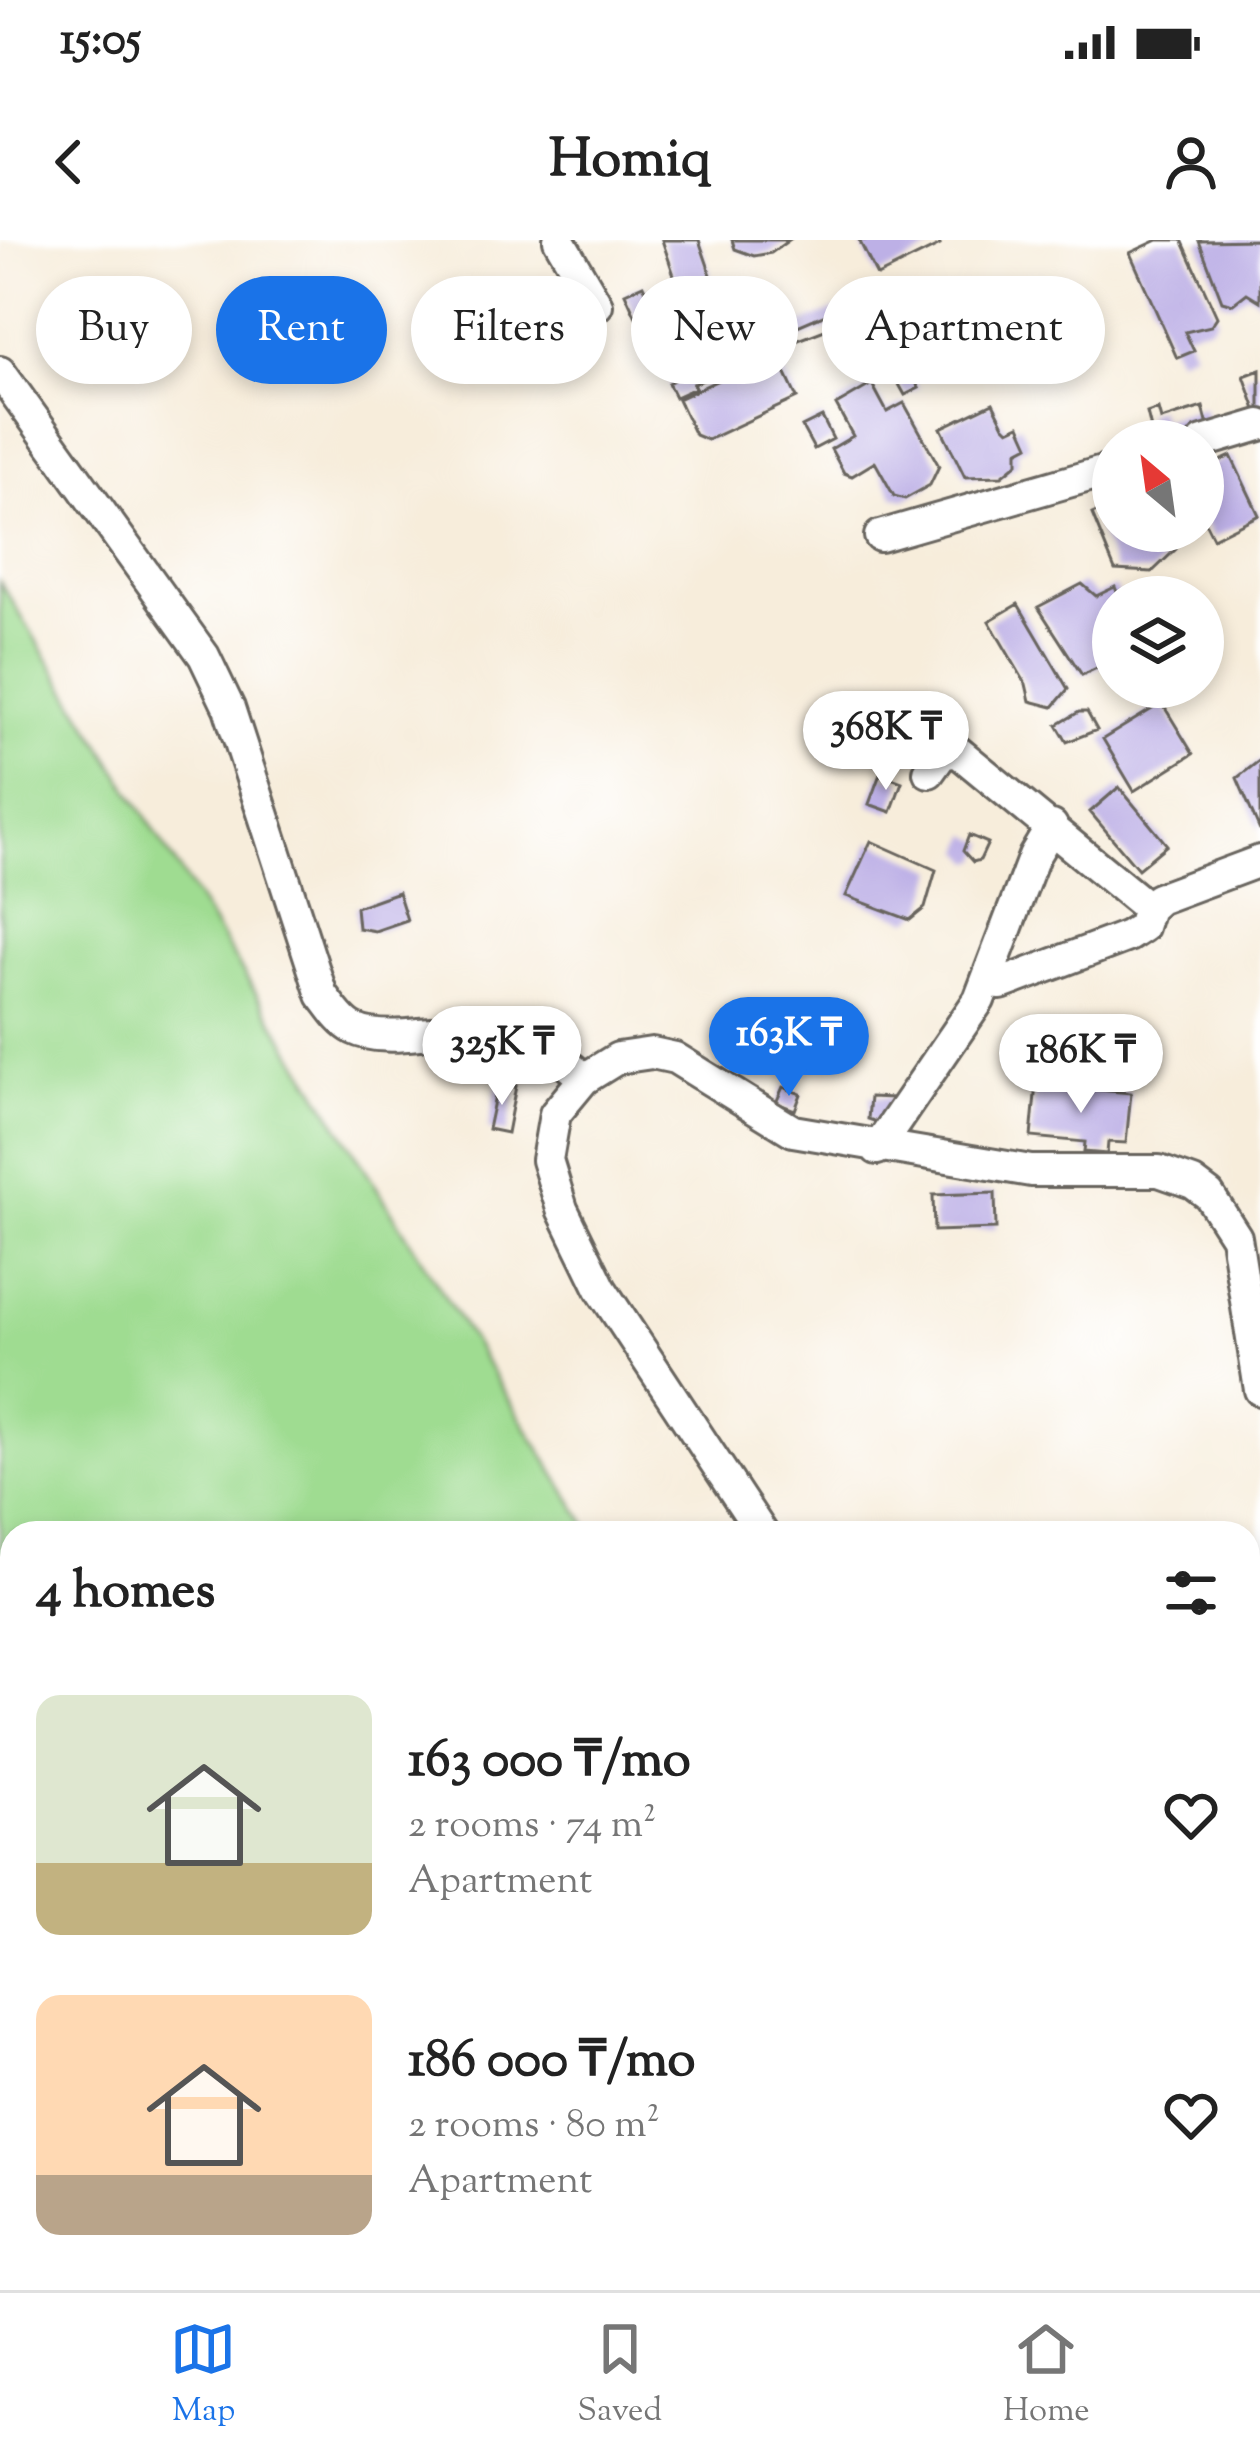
<!DOCTYPE html>
<html lang="en">
<head>
<meta charset="utf-8">
<style>
	:root { --surface:#fff; --page:#f6f6f6; --text:#222; --muted:#767676; --line:#e0e0e0; --accent:#1a73e8 }
	body { margin:0; font-family:"Sorts Mill Goudy",serif; background:var(--page); color:var(--text); height:100vh; display:flex; flex-direction:column; font-size:45px; white-space:nowrap }
	* { box-sizing:border-box; margin:0 }
	p { font-size:39px; color:var(--muted) }
	.icon { flex:none; width:66px; height:66px; fill:none; stroke:currentColor; stroke-width:2; stroke-linecap:round; stroke-linejoin:round }
	.map { position:relative; flex:1; overflow:hidden }
	.sheet { position:absolute; left:0px; top:1281px; width:1260px; height:771px; display:flex; flex-direction:column; background:var(--surface); border-radius:36px 36px 0 0; box-shadow:0 6px 18px #0003 }
	.sheet>* { flex:none }
	.top-card { position:absolute; left:36px; top:36px; width:1188px; height:108px; display:flex; gap:24px }
	.needle { width:78px; rotate:331deg }
	.controls { position:absolute; left:1092px; top:180px; display:grid; gap:24px }
	.controls a { display:grid; place-items:center; width:132px; height:132px; border-radius:50%; background:var(--surface); box-shadow:0 6px 18px #0003; font-size:60px }
	.price { position:absolute; translate:-50% -102px; padding:0 27px; border-radius:42px; background:#fff; color:#222; font-size:39px; line-height:78px; filter:drop-shadow(0 3px 6px #0008) }
	.price::after { content:''; position:absolute; left:50%; top:72px; width:36px; height:27px; margin-left:-18px; background:inherit; clip-path:polygon(0 0,100% 0,50% 100%) }
	.price.active { background:var(--accent); color:#fff }
	ul { padding:0; list-style:none }
	li { display:flex; align-items:center; gap:36px; height:300px; padding:0 36px }
	li span { display:grid; place-items:center; flex:none; width:336px; height:240px; border-radius:24px; color:#555 }
	li>.icon { margin-inline-start:auto }
	span .icon { width:144px; height:144px; fill:#fffc; stroke-width:1 }
	li b { font-size:51px }
	h2 { display:flex; justify-content:space-between; align-items:center; height:144px; padding:0 36px; font-size:51px }
	.tag { padding:0 42px; border-radius:54px; background:var(--surface); box-shadow:0 6px 18px #0003; font-size:42px; line-height:108px }
	.tag.active { background:var(--accent); color:#fff }
	.status { display:flex; justify-content:space-between; align-items:center; height:84px; padding:0 60px; background:var(--surface); direction:ltr }
	.status svg { height:33px; fill:currentColor }
	header { display:flex; justify-content:space-between; align-items:center; height:156px; padding:0 36px; background:var(--surface); font-size:54px; font-weight:800 }
	.tab-bar { display:flex; justify-content:space-around; align-items:center; height:168px; border-top:3px solid var(--line); background:var(--surface); font-size:33px; color:var(--muted) }
	.tab-bar a { display:grid; justify-items:center; gap:6px }
	.tab-bar .active { color:var(--accent) }
	.map>svg:first-child { display:block }
</style>
</head>
<body>
<div class="status"><b>15:05</b><svg viewBox="0 0 49 12"><path d="M0 12V9h3v3zM5 12V6h3v6zM10 12V3h3v9zM15 12V0h3v12zM26 1h20v11H26zM47 4h2v5h-2z"/></svg></div>
<header><svg class="icon" aria-label="back" viewBox="0 0 24 24"><path d="M15 5l-7 7 7 7"/></svg>Homiq<svg class="icon" aria-label="person" viewBox="0 0 24 24"><circle cx="12" cy="8" r="4"/><path d="M4 21q1-7 8-7t8 7"/></svg></header>
<div class="map">
<svg width="1260" height="2050" viewBox="0 0 1260 2050">
	<rect width="100%" height="100%" fill="#fff"/>
	<filter id="ink" filterUnits="userSpaceOnUse"><feTurbulence type="fractalNoise" baseFrequency=".00833" numOctaves="2"/><feDisplacementMap in="SourceGraphic" scale="24" xChannelSelector="R" yChannelSelector="G"/><feConvolveMatrix kernelMatrix="1 2 1 2 8 2 1 2 1" color-interpolation-filters="sRGB"/></filter>
	<filter id="wash" filterUnits="userSpaceOnUse"><feTurbulence type="fractalNoise" baseFrequency=".004" numOctaves="4" result="noise"/><feDisplacementMap in="SourceGraphic" scale="48" xChannelSelector="R" yChannelSelector="G"/><feGaussianBlur stdDeviation="2.7" result="paint"/><feColorMatrix in="noise" values="0 0 0 0 0 0 0 0 0 0 0 0 0 0 0 0 0 1.4 0 .05"/><feComposite in="paint" operator="in"/></filter>
	<g filter="url(#wash)">
		<rect width="100%" height="100%" fill="#f7eddb"/>
		<path fill="#9fdc91" stroke="#5e7c56" stroke-width="3" d="M0,342L592,1293H12V2040H1108L1115,2050H0Z"/>
		<g id="blocks">
			<path fill="#bdb0e6" d="M662,0H699L711,35L688,43L675,38Z
				M732,0H789L771,13L754,16L735,9Z
				M859,0H938L940,5L877,36Z
				M1158,0H1182L1217,77L1211,86L1185,92L1194,111L1177,118L1130,13Z
				M1260,0V61L1247,53L1233,64L1222,61L1199,1Z
				M720,44L724,52L742,44L749,51L763,94L768,92L776,111L693,144L695,148L675,157L668,143L683,135L675,116L688,104L675,75L697,66L692,56Z
				M643,45L654,69L636,77L625,53Z
				M837,69L843,83L778,108L774,96Z
				M570,82L594,114L579,124L567,121L550,94Z
				M887,92L919,148L905,155L874,100Z
				M776,113L797,158L707,200L695,195L678,159Z
				M1260,130V177L1259,178L1244,136Z
				M872,144L887,172L904,163L939,226L930,245L905,259L894,256L875,222L852,236L844,233L831,209L853,196L836,165Z
				M993,163L1004,185L1009,190L1020,185L1029,205L1018,211V223L1002,236L965,237L941,188Z
				M1203,167L1209,190L1154,201L1147,173L1158,169L1161,180Z
				M822,177L833,199L814,209L802,187Z
				M1231,216L1259,275L1213,298L1203,278V229Z
				M1113,265V291H1169L1176,309L1152,332L1115,330L1092,274Z
				M1082,344L1096,356L1115,347L1119,357H1113V420L1082,435L1038,367Z
				M1018,364L1068,449L1053,467L1030,461L1026,444L989,381Z
				M1162,463L1193,514L1134,551L1103,499Z
				M1079,472H1087L1097,490L1067,502L1057,485Z
				M1260,520V591L1237,538Z
				M880,534L902,542L891,572L869,564Z
				M1119,547L1167,605L1138,629L1090,572Z
				M969,595L988,603L980,620L973,622L963,611Z
				M871,601L936,630L925,668L910,680L846,656Z
				M398,652L407,680L375,691L358,688L356,667Z
				M498,842L516,846L507,893L488,889Z
				M1036,844L1131,853L1126,903L1108,902L1107,914L1084,912L1085,902L1031,897Z
				M783,847L801,854L795,870L776,863Z
				M870,857L893,858L886,885L868,879Z
				M995,953L996,989L934,991L933,955Z"/>
		</g>
	</g>
	<g filter="url(#ink)">
		<use href="#blocks" fill-opacity="0" stroke="#69655f" stroke-width="3"/>
		<g fill="none" stroke-linecap="round" stroke-linejoin="round">
			<defs>
				<path id="minor" d="M559,0L597,65
					M0,132L204,416L229,468L322,755C331,766 340,782 354,789C372,798 400,796 419,794C483,788 537,793 584,839
					M1203,202L1260,185
					M880,296L1113,229
					M929,532L942,514L957,511L1148,668
					M986,743L1001,744L1128,696L1142,687L1148,668L1158,659L1260,621
					M877,909L979,760L1034,616L1052,586
					M762,1293L601,1049L562,969L547,920L555,874L584,839L618,818L652,813L675,818L793,891L1031,931H1159L1193,943L1209,955L1236,997L1260,1150
					M1248,1801L1260,1810"/>
			</defs>
			<use href="#minor" stroke="#69655f" stroke-width="36"/>
			<use href="#minor" stroke="#fff" stroke-width="30"/>
		</g>
	</g>
</svg>
<div class="controls">
<a><svg class="needle" viewBox="-14 -14 28 28"><path d="M0-13l5 13h-10z" fill="#e53935"/><path d="M0 13l5-13h-10z" fill="#767676"/></svg></a>
<a><svg class="icon" aria-label="layers" viewBox="0 0 24 24"><path d="M12 4l9 5-9 5-9-5zM3 14l9 5 9-5"/></svg></a>
</div>
<b class="price" style="left:886px;top:553px">368K ₸</b>
<b class="price active" style="left:789px;top:859px">163K ₸</b>
<b class="price" style="left:502px;top:868px">325K ₸</b>
<b class="price" style="left:1081px;top:876px">186K ₸</b>
<div class="top-card">
<a class="tag">Buy</a>
<a class="tag active">Rent</a>
<a class="tag">Filters</a>
<a class="tag">New</a>
<a class="tag">Apartment</a>
</div>
<section class="sheet">
<h2>4 homes<svg class="icon" aria-label="filters" viewBox="0 0 24 24"><path d="M4 7h16M4 17h16"/><circle cx="9" cy="7" r="2"/><circle cx="15" cy="17" r="2"/></svg></h2>
<ul>
<li><span style="background:linear-gradient(#dfe7d0 70%,#c2b280 0)"><svg class="icon" aria-label="home" viewBox="0 0 24 24"><path d="M3 11l9-7 9 7M6 9v11h12V9"/></svg></span><div><b>163 000 ₸/mo</b><p>2 rooms · 74 m²</p><p>Apartment</p></div><svg class="icon" aria-label="heart" viewBox="0 0 24 24"><path d="M12 20l-8-8c-3-5 5-10 8-4 3-6 11-1 8 4z"/></svg></li>
<li><span style="background:linear-gradient(#ffd9b3 75%,#b9a48a 0)"><svg class="icon" aria-label="home" viewBox="0 0 24 24"><path d="M3 11l9-7 9 7M6 9v11h12V9"/></svg></span><div><b>186 000 ₸/mo</b><p>2 rooms · 80 m²</p><p>Apartment</p></div><svg class="icon" aria-label="heart" viewBox="0 0 24 24"><path d="M12 20l-8-8c-3-5 5-10 8-4 3-6 11-1 8 4z"/></svg></li>
</ul>
</section>
</div>
<nav class="tab-bar">
<a class="active"><svg class="icon" aria-label="map" viewBox="0 0 24 24"><path d="M3 6l6-2 6 2 6-2v14l-6 2-6-2-6 2zM9 4v14M15 6v14"/></svg>Map</a>
<a><svg class="icon" aria-label="saved" viewBox="0 0 24 24"><path d="M7 4h10v16l-5-4-5 4z"/></svg>Saved</a>
<a><svg class="icon" aria-label="home" viewBox="0 0 24 24"><path d="M3 11l9-7 9 7M6 9v11h12V9"/></svg>Home</a>
</nav>
</body>
</html>
